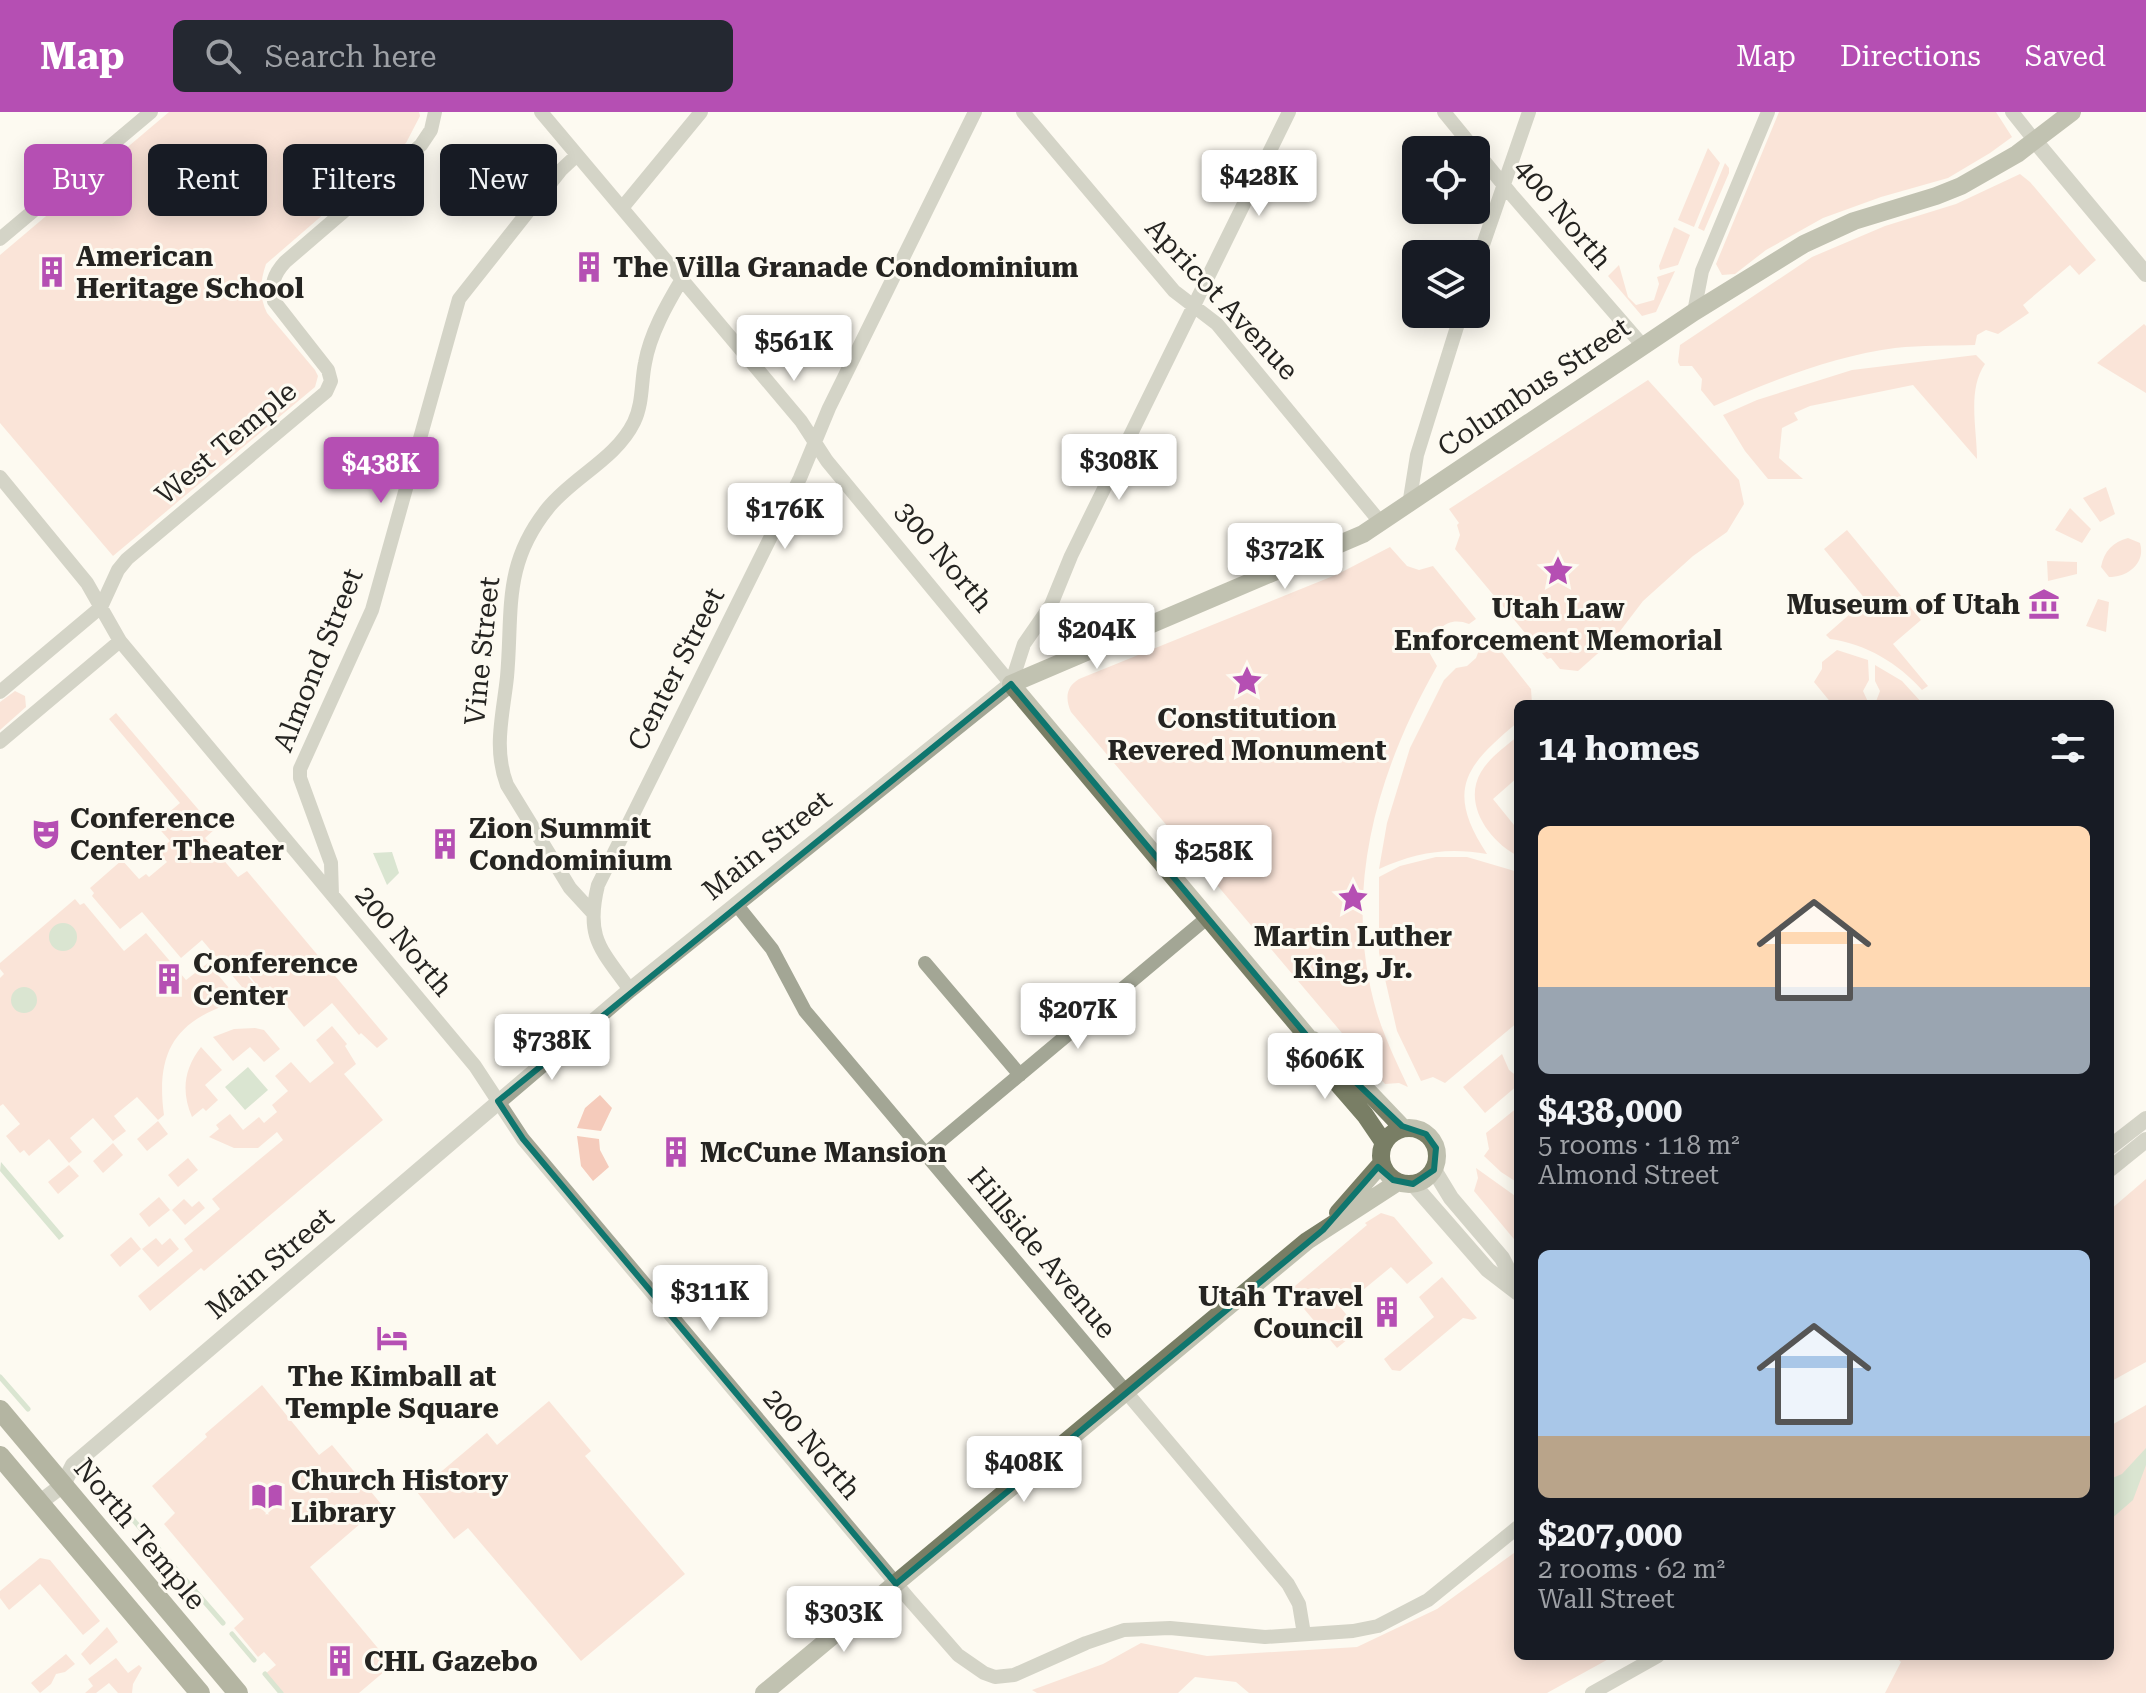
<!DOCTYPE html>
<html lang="en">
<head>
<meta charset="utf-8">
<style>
	:root { --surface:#171b24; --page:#242831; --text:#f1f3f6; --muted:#9ea1a6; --accent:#b54fb3 }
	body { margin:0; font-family:"Roboto Serif",serif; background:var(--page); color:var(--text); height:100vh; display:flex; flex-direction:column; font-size:30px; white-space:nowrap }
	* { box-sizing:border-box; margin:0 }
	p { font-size:26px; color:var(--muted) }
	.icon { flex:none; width:44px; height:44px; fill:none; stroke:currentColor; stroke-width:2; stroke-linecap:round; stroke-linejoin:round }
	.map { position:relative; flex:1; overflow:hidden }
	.drawer { position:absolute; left:1514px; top:588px; width:600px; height:960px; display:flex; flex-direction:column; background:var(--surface); border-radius:12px; box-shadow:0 4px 20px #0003 }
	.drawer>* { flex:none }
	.banner { position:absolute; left:24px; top:32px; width:760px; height:72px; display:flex; gap:16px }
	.controls { position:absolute; left:1402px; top:24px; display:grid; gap:16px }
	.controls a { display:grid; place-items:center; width:88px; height:88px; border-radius:12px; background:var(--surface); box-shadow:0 4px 20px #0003; font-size:40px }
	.price { position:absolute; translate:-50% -68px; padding:0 18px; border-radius:8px; background:#fff; color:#222; font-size:26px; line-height:52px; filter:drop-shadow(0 2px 4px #0008) }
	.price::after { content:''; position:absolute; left:50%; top:48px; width:24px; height:18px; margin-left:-12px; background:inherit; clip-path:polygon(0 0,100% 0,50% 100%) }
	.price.on { background:var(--accent); color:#fff }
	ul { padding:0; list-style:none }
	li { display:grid; align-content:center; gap:16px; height:424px; padding:0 24px }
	li span { display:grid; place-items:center; height:248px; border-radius:12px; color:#555 }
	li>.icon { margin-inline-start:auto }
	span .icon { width:144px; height:144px; fill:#fffc; stroke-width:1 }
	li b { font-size:34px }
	h2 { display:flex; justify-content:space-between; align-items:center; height:96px; padding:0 24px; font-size:34px }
	.chip { padding:0 28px; border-radius:12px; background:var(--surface); box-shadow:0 4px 20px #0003; font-size:28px; line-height:72px }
	.chip.on { background:var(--accent); color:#fff }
	header { display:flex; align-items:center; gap:48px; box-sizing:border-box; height:112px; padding:0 40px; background:var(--accent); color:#fff }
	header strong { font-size:38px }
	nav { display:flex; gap:44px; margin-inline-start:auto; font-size:28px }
	.search { width:560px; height:72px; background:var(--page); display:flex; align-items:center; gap:20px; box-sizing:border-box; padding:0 28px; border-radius:12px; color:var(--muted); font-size:30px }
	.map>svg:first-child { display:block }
</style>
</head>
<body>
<header>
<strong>Map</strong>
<div class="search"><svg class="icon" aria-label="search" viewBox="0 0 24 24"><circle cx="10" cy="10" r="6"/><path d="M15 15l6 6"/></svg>Search here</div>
<nav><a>Map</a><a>Directions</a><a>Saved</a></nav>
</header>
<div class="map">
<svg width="2146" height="1581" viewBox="0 0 2146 1581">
	<rect width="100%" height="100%" fill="#fdfaf1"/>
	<path fill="#f5cbbb" d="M169,0H419L420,4L406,31L266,152C260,170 259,184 267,201L315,258L318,264L315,275L113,444L0,311V143Z
		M1779,0H1996L2012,25L1990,41L1948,66L1881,85L1823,106L1766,138L1735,162L1722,163L1716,152Z
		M1708,36L1720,51L1694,115L1678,108Z
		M1725,51L1729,56V61L1704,119L1698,116Z
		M2020,62L2030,70L2096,148L2079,163L2070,153L2023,193L2029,201L1998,222L1986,218L1977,223L1975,233C1949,234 1922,233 1895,236C1833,244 1771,269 1714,294L1701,278L1702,267L1692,254H1680L1678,250L1680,233L1812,145L1885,114L1956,92Z
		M1674,115L1690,123L1678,153L1660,158L1659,154Z
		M1619,153L1628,185L1636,193L1654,188L1659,172L1657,165L1675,159L1656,200L1642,204L1608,164Z
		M2144,212L2146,214V281L2097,251Z
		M1976,243L1985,252C1967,278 1977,317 1977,347L1913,273L1810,294L1794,301L1798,308L1782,316L1779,346L1803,367H1768L1745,339L1723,303L1757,288L1852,258Z
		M1648,268L1739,368L1744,392L1727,420L1693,444L1643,489L1614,527L1578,559L1560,557L1551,546L1547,547L1455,437L1460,423L1457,413L1459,411L1449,397Z
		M2106,375L2115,402L2100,410L2083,386Z
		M2070,396L2091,417L2082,431L2055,418Z
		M1847,418L1921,508L1893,532L1928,574L1922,578C1898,551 1866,532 1830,527L1826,523L1866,488L1824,437Z
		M2128,426L2140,431C2146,451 2128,465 2109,465L2101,455C2104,439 2113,430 2128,426Z
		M1390,435L1407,454L1419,458L1433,454L1476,507L1469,512C1449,504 1433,516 1435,538L1429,540L1437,554C1377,660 1341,780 1377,901C1385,927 1397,951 1408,975L1399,971L1385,972L1071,600C1065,586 1066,575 1079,567L1338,462Z
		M2047,449L2077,450V462L2048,469Z
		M2098,487L2109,490L2106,520L2086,514Z
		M1486,520L1531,577L1532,592H1518V610C1465,654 1445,678 1487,742C1448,735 1416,740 1379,757L1387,711L1410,636L1444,568L1456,556L1467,554L1476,546Z
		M1837,538L1868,548L1869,568L1863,579L1869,592H1832L1814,570L1822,557V550Z
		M1875,553L1902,569L1923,592H1875L1880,579L1875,569Z
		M15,579L25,584L26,595L0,618V590Z
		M116,601L215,717L205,726L238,765L247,759L388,927L377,936L361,921L359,923L332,891L304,915L270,874L263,880L237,849L244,841L235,849L262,881L253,888L202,828L181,846L142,800L120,817L92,784L94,781L90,776L122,748L139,767L146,762L149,765L167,750L158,740L170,729L155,712L180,691L109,607Z
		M1518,624V665L1493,687L1518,718V744C1490,730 1462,692 1481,660C1490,645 1505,635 1518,624Z
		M1436,745H1467L1518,760V910L1445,971L1433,965L1421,969L1397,919L1379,841V765L1400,754Z
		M75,787L80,793L84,791L124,839L146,821L186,868L208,851L240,889C177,906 155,938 164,1003L158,1008L137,985L114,1004L126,1019L113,1029L93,1006L70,1026L82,1040L69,1051L49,1027L29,1044L24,1038L20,1041L6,1024L20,1012L3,992L0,994V866L4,862L0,857V851Z
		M332,914L347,932L345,934L356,952L344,962L383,1008L204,1159L201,1156L150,1199L138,1184L193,1139L184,1127L220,1097L212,1087L283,1028L277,1020L258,1036H234L209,1025L219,1017L216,1013L230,1002L243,1018L259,1005L264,1011L277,1000L272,993L288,979L275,964L291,950L310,971L334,951L316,928Z
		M255,916L264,918L280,937L264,950L250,935L233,949L213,925L234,917Z
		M201,935L222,958L205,973L218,988L206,999L203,996L192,1005C181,979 184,957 201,935Z
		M1502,942L1509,958L1518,965V973L1485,1001L1463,975Z
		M600,983L612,996L601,1019L577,1016L585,996Z
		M1518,995V1071L1501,1060L1484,1044L1489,1037L1486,1021Z
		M158,1009L168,1022L147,1039L137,1027Z
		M577,1024L599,1027L600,1038L609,1055L593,1069L581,1054Z
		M113,1031L123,1043L103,1061L93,1049Z
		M188,1046L198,1058L178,1075L168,1063Z
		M69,1053L79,1064L58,1082L48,1070Z
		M1476,1056L1518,1086V1132L1474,1079L1478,1066Z
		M2146,1067V1250L2110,1270V1098Z
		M159,1085L170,1098L149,1115L139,1102Z
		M184,1087L192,1095L199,1089L205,1096L185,1113L172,1098Z
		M1381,1101L1394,1105L1433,1151L1407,1172L1391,1155L1341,1196L1359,1218L1337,1236L1289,1179L1367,1113L1365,1111Z
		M131,1125L141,1137L120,1155L110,1143Z
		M156,1126L162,1133L170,1126L179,1137L158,1155L142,1137Z
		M1442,1165L1477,1206L1473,1208L1463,1206L1400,1259L1392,1258L1384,1247L1434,1205L1419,1185Z
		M262,1273L319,1343L332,1333L382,1393L310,1455L392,1553L359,1581H281L265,1562L276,1553L264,1540L258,1545L234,1516L244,1507L164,1412L175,1401L152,1374L207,1325L205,1322Z
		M549,1289L591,1339L585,1344L685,1462L581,1549L468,1416L454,1427L417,1380L487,1321L497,1333Z
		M2146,1293V1581H1885L1901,1550L1895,1544H2110V1314Z
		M1518,1438V1544H1614L1547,1581H1249L1236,1570L1195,1565L1178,1581H1037L1032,1578L1103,1552L1141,1531L1207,1544L1357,1535L1437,1497Z
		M40,1446L50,1448L100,1509L83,1523L40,1472L9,1498L0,1486V1479Z
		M107,1515L118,1530L90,1553L81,1542Z
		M66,1542L75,1552L65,1560L56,1562L51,1572L40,1581L31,1571Z
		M116,1546L128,1561L139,1553L142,1556L133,1572L132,1581H118L109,1571L96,1581H85L93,1574L88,1567Z"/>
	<path fill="#afccac" d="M392,740L399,761L387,773L373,741Z
		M49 825a14 14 0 1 1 28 0a14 14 0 1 1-28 0Z
		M11 888a13 13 0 1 1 26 0a13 13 0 1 1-26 0Z
		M248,955L268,978L245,998L225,975Z
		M1,1050L64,1124L59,1128L0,1059Z
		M2146,1336V1353L2133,1388L2110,1408V1367L2122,1362Z"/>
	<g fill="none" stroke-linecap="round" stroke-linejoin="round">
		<path stroke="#afccac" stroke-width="5" d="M0,1265L28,1297
			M122,1395L223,1511
			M232,1522L254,1548
			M265,1562L281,1581"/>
		<path stroke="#a3a695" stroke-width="14" d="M541,0L801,309L827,349L1011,572
			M1023,0L1174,179L1217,212L1381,411
			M1444,0L1511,82L1644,235
			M2012,0L2035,29
			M622,96L701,0
			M0,127L151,0
			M1476,153L1529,0
			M1694,200L1702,159L1768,0
			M0,365L87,471L120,529L475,954L523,1027L909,1487L958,1543L984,1561L995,1565L1014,1563L1086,1531L1124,1518L1170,1516L1265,1525L1353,1519L1378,1514L1428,1488L1518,1415
			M1409,393L1417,343L1461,202
			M1011,572L1024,532L1051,493L1071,444L1289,0
			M0,580L101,495L118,458L127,447L326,280L331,269L328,258L274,189C270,173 274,162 285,150L421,33L431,18L435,0
			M0,630L120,529
			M332,783L331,751L300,666V657L372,498L459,187L561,58L577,43
			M736,792L772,837L805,899L1288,1472L1299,1492L1304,1522
			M592,800L570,776L507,673C493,636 503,603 507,565C513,499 502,453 548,396C573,365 616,347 634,310C643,292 641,270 645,251C650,222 667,192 682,167
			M925,851L1020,963
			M630,878C601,837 585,826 598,773L800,366L829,296L975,0
			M925,1042L1207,806
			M1592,1581L1658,1544"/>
		<path stroke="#a3a695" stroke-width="16" d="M2035,29L2146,162
			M2110,1035L2146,1007
			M2110,1057L2146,1028
			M1434,1058L1451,1086L1502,1146L1518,1177
			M1413,1072L1488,1158L1518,1181
			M39,1391L63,1373L73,1353L630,878L1011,572"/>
		<path stroke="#797e65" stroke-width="18" d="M1313,928L1338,948L1403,1016
			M1381 1044a28 28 0 1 1 56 0a28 28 0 1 1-56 0Z
			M1384,1031L1365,1003L1326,958L1307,924L1011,572L1363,422L1694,200L1804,132L1854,109L1936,84L1961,74L2017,42L2072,0
			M1338,1101L1381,1052
			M764,1581L1307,1129L1398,1070"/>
		<path stroke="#5c6243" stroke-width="20" d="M0,1298L238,1581
			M0,1344L200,1581"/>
	</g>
	<path d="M0 0H2146V1581H0ZM1011,572L1307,924L1402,1014L1426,1022L1436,1036L1434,1058L1413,1072L1393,1068L1378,1055L1323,1118L896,1472L523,1027L498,989Z" fill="#fdfaf1" fill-opacity=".55" fill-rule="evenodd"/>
	<path fill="none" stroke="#0f766e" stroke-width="6" stroke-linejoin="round" d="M1011,572L1307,924L1402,1014L1426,1022L1436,1036L1434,1058L1413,1072L1393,1068L1378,1055L1323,1118L896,1472L523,1027L498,989Z"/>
	<defs>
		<symbol id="building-bare" viewBox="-9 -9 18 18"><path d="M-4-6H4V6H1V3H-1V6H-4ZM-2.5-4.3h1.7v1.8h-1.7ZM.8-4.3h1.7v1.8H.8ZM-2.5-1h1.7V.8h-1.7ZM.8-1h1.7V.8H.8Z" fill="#b54fb3" stroke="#fdfaf1" stroke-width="2.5" paint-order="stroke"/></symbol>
		<symbol id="sight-bare" viewBox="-9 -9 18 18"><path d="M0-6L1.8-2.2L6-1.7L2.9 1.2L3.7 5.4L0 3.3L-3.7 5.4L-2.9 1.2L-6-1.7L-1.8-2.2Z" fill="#b54fb3" stroke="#fdfaf1" stroke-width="2.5" paint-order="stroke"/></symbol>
		<symbol id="museum-bare" viewBox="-9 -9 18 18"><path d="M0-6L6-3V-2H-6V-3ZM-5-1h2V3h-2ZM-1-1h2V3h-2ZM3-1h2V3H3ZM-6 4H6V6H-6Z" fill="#b54fb3" stroke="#fdfaf1" stroke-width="2.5" paint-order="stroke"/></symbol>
		<symbol id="theatre-bare" viewBox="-9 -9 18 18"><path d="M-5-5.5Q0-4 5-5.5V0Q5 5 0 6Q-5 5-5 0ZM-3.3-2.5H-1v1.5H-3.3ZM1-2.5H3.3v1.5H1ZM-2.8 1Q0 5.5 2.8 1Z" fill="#b54fb3" stroke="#fdfaf1" stroke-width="2.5" paint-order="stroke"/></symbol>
		<symbol id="hotel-bare" viewBox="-9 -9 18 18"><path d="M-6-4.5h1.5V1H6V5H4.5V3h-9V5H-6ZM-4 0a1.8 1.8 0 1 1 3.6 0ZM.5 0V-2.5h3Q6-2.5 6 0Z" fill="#b54fb3" stroke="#fdfaf1" stroke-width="2.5" paint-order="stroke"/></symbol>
		<symbol id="library-bare" viewBox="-9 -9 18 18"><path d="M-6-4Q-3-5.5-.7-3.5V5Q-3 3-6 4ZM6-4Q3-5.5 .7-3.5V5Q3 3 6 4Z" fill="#b54fb3" stroke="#fdfaf1" stroke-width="2.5" paint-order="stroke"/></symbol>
	</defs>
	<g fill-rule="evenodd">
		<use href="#building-bare" x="567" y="133" width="44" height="44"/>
		<use href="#building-bare" x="30" y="138" width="44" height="44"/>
		<use href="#sight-bare" x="1536" y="437" width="44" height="44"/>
		<use href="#museum-bare" x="2022" y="470" width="44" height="44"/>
		<use href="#sight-bare" x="1225" y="547" width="44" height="44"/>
		<use href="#theatre-bare" x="24" y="700" width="44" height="44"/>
		<use href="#building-bare" x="423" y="710" width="44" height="44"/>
		<use href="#sight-bare" x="1331" y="764" width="44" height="44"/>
		<use href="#building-bare" x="147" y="845" width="44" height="44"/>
		<use href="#building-bare" x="654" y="1018" width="44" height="44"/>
		<use href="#building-bare" x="1365" y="1178" width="44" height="44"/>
		<use href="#hotel-bare" x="370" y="1204" width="44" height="44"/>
		<use href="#library-bare" x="245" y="1362" width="44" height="44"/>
		<use href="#building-bare" x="318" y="1527" width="44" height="44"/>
	</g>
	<g text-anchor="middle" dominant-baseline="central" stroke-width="6" stroke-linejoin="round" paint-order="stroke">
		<g font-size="28" fill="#252421" stroke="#fdfaf1">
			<text transform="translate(1563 102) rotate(50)">400 North</text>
			<text transform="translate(1222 187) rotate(47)">Apricot Avenue</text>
			<text transform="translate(1534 275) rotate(-34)">Columbus Street</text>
			<text transform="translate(226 331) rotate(-40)">West Temple</text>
			<text transform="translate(944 445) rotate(50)">300 North</text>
			<text transform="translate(482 539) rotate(-84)">Vine Street</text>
			<text transform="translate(318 548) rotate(-68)">Almond Street</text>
			<text transform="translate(676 557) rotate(-63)">Center Street</text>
			<text transform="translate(767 733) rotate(-39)">Main Street</text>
			<text transform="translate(404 829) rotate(50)">200 North</text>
			<text transform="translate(1042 1141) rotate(50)">Hillside Avenue</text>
			<text transform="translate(270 1151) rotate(-40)">Main Street</text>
			<text transform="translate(812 1332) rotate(50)">200 North</text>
			<text transform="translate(140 1422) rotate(50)">North Temple</text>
		</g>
		<g font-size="28" font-weight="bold" fill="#252421" stroke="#fdfaf1" text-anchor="start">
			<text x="76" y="144">American<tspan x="76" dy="32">Heritage School</tspan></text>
			<text x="613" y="155">The Villa Granade Condominium</text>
			<text x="2020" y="492" text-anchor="end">Museum of Utah</text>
			<text x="1558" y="496" text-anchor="middle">Utah Law<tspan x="1558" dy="32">Enforcement Memorial</tspan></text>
			<text x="1247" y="606" text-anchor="middle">Constitution<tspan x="1247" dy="32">Revered Monument</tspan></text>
			<text x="70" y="706">Conference<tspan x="70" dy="32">Center Theater</tspan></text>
			<text x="469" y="716">Zion Summit<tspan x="469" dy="32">Condominium</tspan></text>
			<text x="1353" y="824" text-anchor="middle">Martin Luther<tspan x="1353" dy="32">King, Jr.</tspan></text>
			<text x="193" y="851">Conference<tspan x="193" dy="32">Center</tspan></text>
			<text x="700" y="1040">McCune Mansion</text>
			<text x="1363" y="1184" text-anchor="end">Utah Travel<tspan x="1363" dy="32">Council</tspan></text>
			<text x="392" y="1264" text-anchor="middle">The Kimball at<tspan x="392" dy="32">Temple Square</tspan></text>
			<text x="291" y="1368">Church History<tspan x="291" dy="32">Library</tspan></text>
			<text x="364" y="1549">CHL Gazebo</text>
		</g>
	</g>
</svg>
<div class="controls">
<a><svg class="icon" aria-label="locate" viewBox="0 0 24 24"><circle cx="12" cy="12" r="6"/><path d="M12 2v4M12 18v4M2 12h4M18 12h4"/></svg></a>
<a><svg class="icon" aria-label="layers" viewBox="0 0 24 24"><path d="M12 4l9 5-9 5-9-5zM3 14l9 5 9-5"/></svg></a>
</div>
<b class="price" style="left:1259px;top:106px">$428K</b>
<b class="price" style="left:794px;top:271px">$561K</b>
<b class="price" style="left:1119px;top:390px">$308K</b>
<b class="price on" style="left:381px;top:393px">$438K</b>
<b class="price" style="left:785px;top:439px">$176K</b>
<b class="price" style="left:1285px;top:479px">$372K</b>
<b class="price" style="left:1097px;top:559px">$204K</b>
<b class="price" style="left:1214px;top:781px">$258K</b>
<b class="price" style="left:1078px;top:939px">$207K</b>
<b class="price" style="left:552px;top:970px">$738K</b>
<b class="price" style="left:1325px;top:989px">$606K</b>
<b class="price" style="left:710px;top:1221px">$311K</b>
<b class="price" style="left:1024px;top:1392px">$408K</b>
<b class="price" style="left:844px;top:1542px">$303K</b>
<div class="banner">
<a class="chip on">Buy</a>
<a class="chip">Rent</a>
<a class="chip">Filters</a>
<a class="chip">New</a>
</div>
<section class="drawer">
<h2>14 homes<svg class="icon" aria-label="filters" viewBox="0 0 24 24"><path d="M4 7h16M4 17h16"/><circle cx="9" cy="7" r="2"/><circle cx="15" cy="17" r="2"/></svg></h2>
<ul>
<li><span style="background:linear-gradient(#ffd9b3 65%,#9aa5b1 0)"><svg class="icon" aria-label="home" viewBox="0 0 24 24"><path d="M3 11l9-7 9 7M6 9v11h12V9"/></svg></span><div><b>$438,000</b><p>5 rooms · 118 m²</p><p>Almond Street</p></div></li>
<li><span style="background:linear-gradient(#a9c7e8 75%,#b9a48a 0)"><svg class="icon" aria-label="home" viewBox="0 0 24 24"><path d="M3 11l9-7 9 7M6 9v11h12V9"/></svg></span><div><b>$207,000</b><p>2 rooms · 62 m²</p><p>Wall Street</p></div></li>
</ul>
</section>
</div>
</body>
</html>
